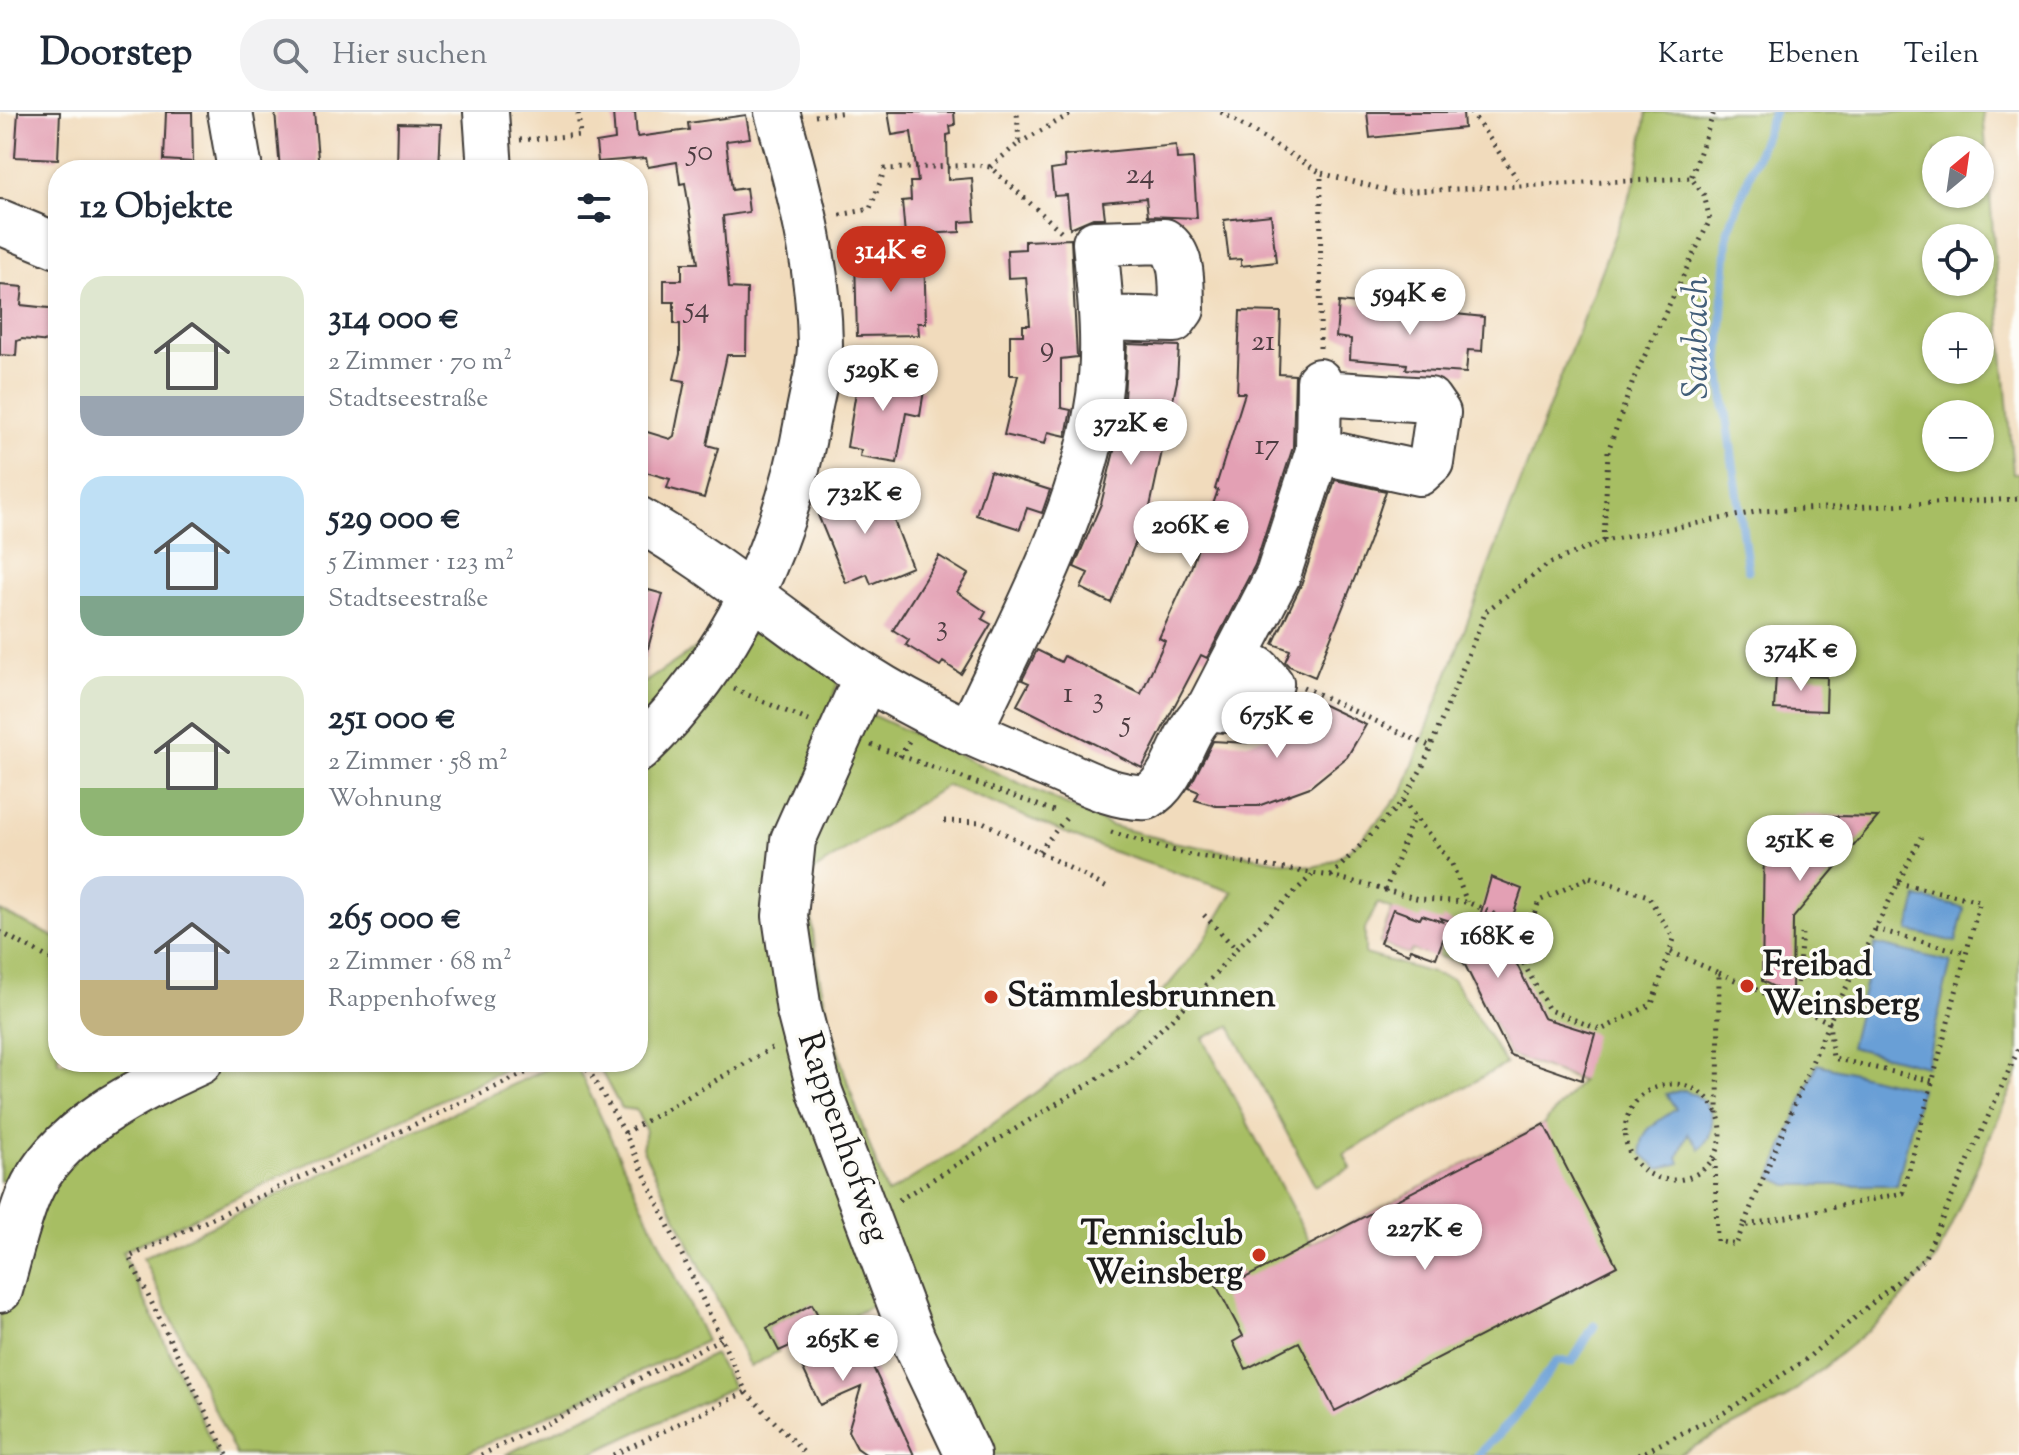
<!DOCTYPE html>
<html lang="de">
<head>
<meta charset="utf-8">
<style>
	:root { --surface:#fff; --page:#f2f2f3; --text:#1f2937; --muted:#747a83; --line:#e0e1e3; --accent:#c8321e }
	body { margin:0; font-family:"Sorts Mill Goudy",serif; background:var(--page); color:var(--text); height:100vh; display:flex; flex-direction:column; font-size:30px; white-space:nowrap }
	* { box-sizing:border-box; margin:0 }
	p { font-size:26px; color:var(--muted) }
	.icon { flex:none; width:44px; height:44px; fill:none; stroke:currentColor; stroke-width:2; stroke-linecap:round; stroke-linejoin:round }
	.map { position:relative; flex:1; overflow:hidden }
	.details { position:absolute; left:48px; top:48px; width:600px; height:912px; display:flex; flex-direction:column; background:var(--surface); border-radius:32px; box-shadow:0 2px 6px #0004 }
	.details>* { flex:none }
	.needle { width:52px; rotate:29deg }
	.controls { position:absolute; left:1922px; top:24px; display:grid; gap:16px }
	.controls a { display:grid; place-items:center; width:72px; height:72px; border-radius:50%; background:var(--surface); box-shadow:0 2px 6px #0004; font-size:40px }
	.price { position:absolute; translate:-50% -68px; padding:0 18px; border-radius:28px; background:#fff; color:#222; font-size:26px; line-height:52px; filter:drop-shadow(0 2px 4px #0008) }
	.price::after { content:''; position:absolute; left:50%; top:48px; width:24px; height:18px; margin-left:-12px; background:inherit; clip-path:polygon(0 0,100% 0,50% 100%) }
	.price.on { background:var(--accent); color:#fff }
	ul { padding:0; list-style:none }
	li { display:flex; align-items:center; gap:24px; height:200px; padding:0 32px }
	li span { display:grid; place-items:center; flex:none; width:224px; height:160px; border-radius:24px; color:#555 }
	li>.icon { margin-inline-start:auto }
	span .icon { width:96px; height:96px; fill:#fffc; stroke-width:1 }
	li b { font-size:34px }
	h2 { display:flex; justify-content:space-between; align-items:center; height:96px; padding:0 32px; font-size:34px }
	header { display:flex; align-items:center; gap:48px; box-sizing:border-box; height:112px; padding:0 40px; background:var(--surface); border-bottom:2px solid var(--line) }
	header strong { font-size:38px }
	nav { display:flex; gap:44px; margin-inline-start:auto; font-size:28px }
	.search { width:560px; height:72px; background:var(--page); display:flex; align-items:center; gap:20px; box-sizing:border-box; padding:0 28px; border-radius:32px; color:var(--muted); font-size:30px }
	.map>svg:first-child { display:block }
</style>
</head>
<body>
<header>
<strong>Doorstep</strong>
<div class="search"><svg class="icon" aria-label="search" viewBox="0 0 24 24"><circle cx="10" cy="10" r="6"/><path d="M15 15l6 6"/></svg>Hier suchen</div>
<nav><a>Karte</a><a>Ebenen</a><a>Teilen</a></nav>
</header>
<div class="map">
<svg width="2019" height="1343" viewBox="0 0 2019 1343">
	<rect width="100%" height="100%" fill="#fdfcf7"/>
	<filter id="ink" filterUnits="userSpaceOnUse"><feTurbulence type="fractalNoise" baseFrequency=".0125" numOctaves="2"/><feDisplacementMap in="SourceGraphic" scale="16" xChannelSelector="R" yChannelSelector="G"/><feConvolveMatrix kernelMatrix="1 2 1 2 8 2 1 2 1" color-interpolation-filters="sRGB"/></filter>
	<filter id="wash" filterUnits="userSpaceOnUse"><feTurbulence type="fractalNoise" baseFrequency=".006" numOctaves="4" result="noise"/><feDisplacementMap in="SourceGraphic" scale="32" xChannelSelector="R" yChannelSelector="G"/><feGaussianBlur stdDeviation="1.8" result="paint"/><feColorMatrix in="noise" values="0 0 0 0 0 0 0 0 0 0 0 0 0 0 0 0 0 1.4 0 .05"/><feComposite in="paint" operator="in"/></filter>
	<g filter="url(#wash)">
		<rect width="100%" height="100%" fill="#f1dbbc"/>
		<path fill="#a7be63" stroke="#626d40" stroke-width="2" fill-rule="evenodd" d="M1647,0H1983L2013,361H2019V959L1937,1146L1889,1201L1784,1288L1678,1343H946L928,1320L877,1191L825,1217L811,1193L767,1216L779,1239L750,1255L642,1036L646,1019L636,998L621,996L596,950H638V575L708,528L766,520L839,567L833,585L1112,714L1173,730L1312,755C1350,750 1378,707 1403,679L1636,67ZM1936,38H1980V82H1936ZM1936,126H1980V170H1936ZM1936,214H1980V258H1936ZM1936,302H1980V346H1936ZM947,673L1105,737L1233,780L1202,832L1167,875L1107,928L953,1041L887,1082C852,983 804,865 812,760ZM1378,791L1392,797L1380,831L1409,842L1412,838L1464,851L1510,943L1581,969L1544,1012L1311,1132L1203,926L1230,914L1315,1074L1351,1056L1344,1042L1506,952L1453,867L1365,842V817Z
			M0,799L58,827V950H520L122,1140L218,1343H0V1114L9,1066L0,1069Z
			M561,950H575L706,1229L462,1343H236L143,1146Z
			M714,1242L733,1275L589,1343H505Z"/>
		<path fill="#699fd6" stroke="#425e79" stroke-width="2" d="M1917,785L1964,796L1956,830L1909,819Z
			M1875,832L1951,850L1926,954L1850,935Z
			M1817,952L1920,977L1897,1073H1788L1771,1065Z
			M1684,978C1713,987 1721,1015 1700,1037L1688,1021L1678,1045L1680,1051L1659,1057L1642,1042C1638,1017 1658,1010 1676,997L1666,982Z"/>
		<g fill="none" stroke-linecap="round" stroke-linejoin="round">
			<path stroke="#699fd6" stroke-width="9" d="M1748,458L1719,251L1728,119L1774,0
				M1478,1343L1513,1307L1557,1249L1572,1250L1594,1214"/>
		</g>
		<g id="blocks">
			<path fill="#e3a0b4" d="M18,0H60L58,47L15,45Z
				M166,0H192L193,50L164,48Z
				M275,0H314L319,58H280Z
				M613,0H635L637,25L689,18L688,11L746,3L750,26L726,29L732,78L746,76L749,100L723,104L729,176L747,177L746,243H727L707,333L718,336L704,386L667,376L670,367L638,358V339L644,319L670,327L674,324L685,269L674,267L680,242V212H674V190H664V168H682V151H698L685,71L680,72L677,50L648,55L646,46L598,50L596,31L615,28Z
				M888,0H954L955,13L950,14L951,22L947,23L948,68L972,66L975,109L960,110V120L905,123L902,89L911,88L910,70H918L911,20L892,23Z
				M1367,0H1463L1464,16L1370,26Z
				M398,11L441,12L439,58H397Z
				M1176,33L1177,47L1193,46L1197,106L1148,104L1146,86L1103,90L1105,106H1093L1070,116L1067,83L1054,84L1051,58L1065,56L1064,44Z
				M1271,103L1276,150L1241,154V147L1229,148L1224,108Z
				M1071,127L1077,245L1061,247V296L1071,298L1066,324L1048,320L1045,332L1004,323L1018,263H1010V223H1023V213H1030L1026,165L1008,166L1007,138L1025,137V129Z
				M924,138L926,211H918L919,223L857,224L855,147H878V139Z
				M0,173L23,175L21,193L58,197V231L22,227L17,229L16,244L0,243Z
				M1339,190L1484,205L1482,239L1468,238L1466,261L1406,257L1407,252L1350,247L1351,227L1336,225Z
				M1240,199L1281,200L1279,262L1295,263L1293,335L1255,453L1207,546L1201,543L1142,656L1017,593L1029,571L1022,568L1037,538L1061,550L1064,544L1141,582L1165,529L1159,526L1190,459L1218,378L1215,377L1245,281H1237Z
				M1127,232L1179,234L1177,269L1150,395L1111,491L1081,476L1088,461L1074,455L1101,392L1115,335L1124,287Z
				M860,255L920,266L918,278H924L920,304L906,301L897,351L860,345L861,338L847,335Z
				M990,359L1050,378L1042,401L1027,396L1020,417L976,403Z
				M1335,368L1386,379L1369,430L1315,565L1289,554L1285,550L1290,538L1273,532L1302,471Z
				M879,370L912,455L871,472L867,462L846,471L818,403L841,394L838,387Z
				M939,444L968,462L957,480L986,500L982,507L991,512L961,562L943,550L940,554L906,533L909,528L893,518Z
				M638,475L663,482L645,547L638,546Z
				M1776,563L1827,565L1826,599L1774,597Z
				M1311,587L1366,613L1347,645L1310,675L1258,694H1216L1195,688L1199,680L1189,676L1213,629L1247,631L1272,623L1298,604Z
				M1793,703L1878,705L1793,806L1792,884L1762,869L1764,728L1793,729Z
				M1491,765L1522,777L1505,828L1543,906L1595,922L1582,968L1510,943L1447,817L1436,846L1411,837L1409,842L1380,831L1393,797L1420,807L1422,803L1443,810L1441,806L1476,818Z
				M1544,1012L1617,1154L1335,1299L1299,1230L1246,1257L1233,1230L1243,1224L1216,1173L1241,1159L1245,1166Z
				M812,1192L844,1251L866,1240L914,1343H867L857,1336L848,1319L861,1275L820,1293L792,1233L779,1239L767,1216Z"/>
		</g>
	</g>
	<g filter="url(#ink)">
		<use href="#blocks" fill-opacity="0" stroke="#3c3934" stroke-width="2"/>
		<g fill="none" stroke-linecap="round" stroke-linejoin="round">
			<defs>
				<path id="minor" d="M230,0L240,58
					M486,0L490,58
					M0,110L58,134
					M1318,339L1419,361L1431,350L1438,301L1429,288L1321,281
					M638,407C718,452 786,513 863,563C922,601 985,628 1049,654C1080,667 1113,687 1147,685C1179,667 1180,618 1209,596L1278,463L1318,339L1319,269
					M866,565L793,728L785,804L799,899L820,980L913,1227L968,1343
					M1209,596C1234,600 1262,602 1271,572L1258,557L1237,546
					M969,621C1019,514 1082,403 1099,284C1106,234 1100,182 1095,131L1164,129C1185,144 1181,173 1182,197L1174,208L1102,206
					M638,638C732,549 786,431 808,304C812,281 820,255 820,232C819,152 799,76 777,0
					M0,1178C9,1147 16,1114 28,1084C56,1017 139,978 200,950"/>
			</defs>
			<use href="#minor" stroke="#3c3934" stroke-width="48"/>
			<path stroke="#3c3934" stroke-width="5" stroke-dasharray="2 6" stroke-linecap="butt" d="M1221,0L1321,61
				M1471,0L1521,72
				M815,4L846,0
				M520,28L580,23L578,0
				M1019,31L1074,0
				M990,55L1019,31L1017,0
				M840,103L870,97L885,57L977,53L990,55L1063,121
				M1320,236L1321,61L1393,80L1691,66
				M1604,429L1608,339L1634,266L1710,108L1704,83L1691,66L1714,0
				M1303,575L1431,635
				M734,577L809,609
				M871,633L1057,700
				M900,645L909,629
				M1403,689L1452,752L1467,790
				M944,709L983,710L1111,778
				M1111,720L1185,742L1331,764L1420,787L1467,790L1529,817
				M1039,739L1068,704
				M1331,764L1403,689L1423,654L1486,499L1550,451L1604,429L1761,399L2019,387
				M1590,765L1648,784L1674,827L1652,892L1601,918L1549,898L1519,843L1539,789Z
				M1898,771L1980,789L1903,1081L1743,1114L1829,910L1921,725
				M1385,779L1414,704
				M1204,803L1236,837
				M1875,817L1966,841
				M0,820L58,851
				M1671,840L1719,861L1718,1003
				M1719,861L1829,910L1833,946L1932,969
				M1795,895L1802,822
				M772,936L625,1021L746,1280L806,1343
				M584,950L625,1021
				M1625 1020a48 48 0 1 1 96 0a48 48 0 1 1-96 0Z
				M1715,1047L1717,1129L1736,1133L1743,1114
				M899,1088L1128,948L1199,881L1236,837L1312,763
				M227,1343L129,1145L549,950
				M481,1343L721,1227
				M613,1343L746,1280
				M1638,1343L1725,1300L1805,1248L1924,1147L2019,936"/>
			<use href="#minor" stroke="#fff" stroke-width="44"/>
		</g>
	</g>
	<g fill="#c8321e" stroke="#fdfcf7" stroke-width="3">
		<circle cx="1747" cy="874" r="8"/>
		<circle cx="991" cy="885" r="8"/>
		<circle cx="1259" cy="1143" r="8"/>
	</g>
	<g text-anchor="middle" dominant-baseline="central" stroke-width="7" stroke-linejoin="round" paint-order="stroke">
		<g font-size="30" fill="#4e3d42">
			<text x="700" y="40">50</text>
			<text x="1140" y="63">24</text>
			<text x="697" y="197">54</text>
			<text x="1263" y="230">21</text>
			<text x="1047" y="236">9</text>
			<text x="1267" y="334">17</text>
			<text x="942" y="515">3</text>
			<text x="1068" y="582">1</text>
			<text x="1098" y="587">3</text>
			<text x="1126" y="611">5</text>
		</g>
		<g font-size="34" font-weight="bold" fill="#1c1c1c" stroke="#fdfcf7" text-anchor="start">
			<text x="1763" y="854">Freibad<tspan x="1763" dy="39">Weinsberg</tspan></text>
			<text x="1007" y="885">Stämmlesbrunnen</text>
			<text x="1243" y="1123" text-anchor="end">Tennisclub<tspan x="1243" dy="39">Weinsberg</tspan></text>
		</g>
		<g font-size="34" fill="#1c1c1c" stroke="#fdfcf7">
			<text transform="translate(842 1026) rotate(71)">Rappenhofweg</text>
		</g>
		<g font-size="36" font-style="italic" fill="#425e79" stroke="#fdfcf7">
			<text transform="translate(1698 226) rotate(-90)">Saubach</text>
		</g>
	</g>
</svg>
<div class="controls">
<a><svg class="needle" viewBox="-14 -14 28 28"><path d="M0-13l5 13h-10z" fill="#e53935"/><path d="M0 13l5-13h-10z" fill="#747a83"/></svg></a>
<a><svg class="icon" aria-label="locate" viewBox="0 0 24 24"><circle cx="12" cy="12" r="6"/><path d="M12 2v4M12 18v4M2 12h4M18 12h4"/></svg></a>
<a>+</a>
<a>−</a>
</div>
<b class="price on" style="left:891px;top:182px">314K €</b>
<b class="price" style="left:1410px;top:225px">594K €</b>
<b class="price" style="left:883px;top:301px">529K €</b>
<b class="price" style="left:1131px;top:355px">372K €</b>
<b class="price" style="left:865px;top:424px">732K €</b>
<b class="price" style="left:1191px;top:457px">206K €</b>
<b class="price" style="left:1801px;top:581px">374K €</b>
<b class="price" style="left:1277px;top:648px">675K €</b>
<b class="price" style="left:1800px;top:771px">251K €</b>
<b class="price" style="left:1498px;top:868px">168K €</b>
<b class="price" style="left:1425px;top:1160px">227K €</b>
<b class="price" style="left:843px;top:1271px">265K €</b>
<section class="details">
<h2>12 Objekte<svg class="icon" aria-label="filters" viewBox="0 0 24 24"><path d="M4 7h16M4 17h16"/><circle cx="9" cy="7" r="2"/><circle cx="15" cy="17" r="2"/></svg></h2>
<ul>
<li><span style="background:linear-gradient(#dfe7d0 75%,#9aa5b1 0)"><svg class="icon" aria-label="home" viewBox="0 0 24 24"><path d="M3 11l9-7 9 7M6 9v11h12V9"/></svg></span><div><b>314 000 €</b><p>2 Zimmer · 70 m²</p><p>Stadtseestraße</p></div></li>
<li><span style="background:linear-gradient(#bfe0f5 75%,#7fa58c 0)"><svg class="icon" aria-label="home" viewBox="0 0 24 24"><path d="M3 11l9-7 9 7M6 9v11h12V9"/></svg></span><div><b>529 000 €</b><p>5 Zimmer · 123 m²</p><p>Stadtseestraße</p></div></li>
<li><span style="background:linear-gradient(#dfe7d0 70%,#8fb573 0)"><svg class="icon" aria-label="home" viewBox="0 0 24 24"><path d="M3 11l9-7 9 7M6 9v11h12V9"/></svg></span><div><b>251 000 €</b><p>2 Zimmer · 58 m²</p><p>Wohnung</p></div></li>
<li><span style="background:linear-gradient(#c9d6e8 65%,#c2b280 0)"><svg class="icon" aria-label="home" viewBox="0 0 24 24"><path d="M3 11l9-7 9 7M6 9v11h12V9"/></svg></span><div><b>265 000 €</b><p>2 Zimmer · 68 m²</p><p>Rappenhofweg</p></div></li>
</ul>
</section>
</div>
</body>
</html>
